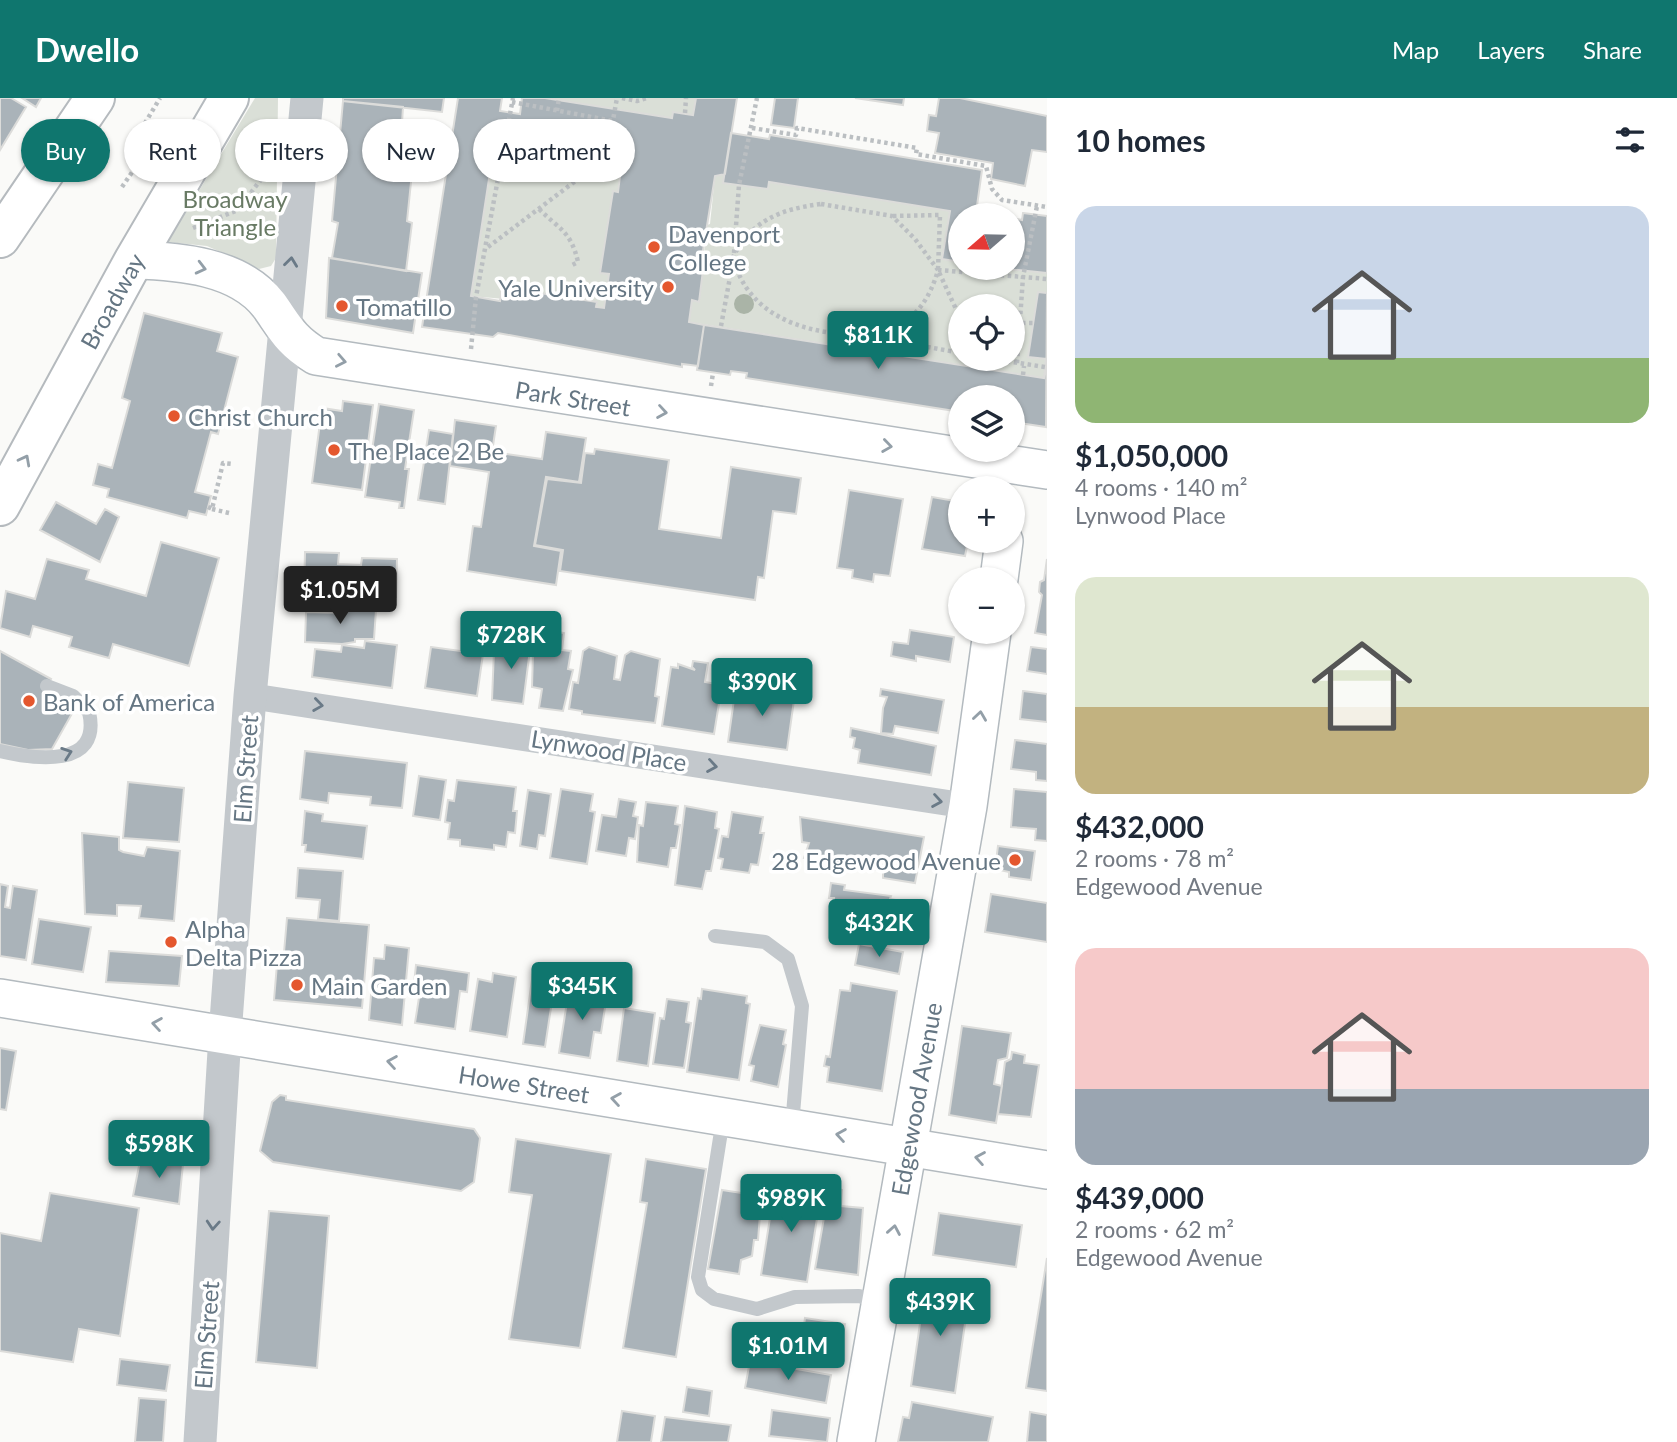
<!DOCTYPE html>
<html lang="en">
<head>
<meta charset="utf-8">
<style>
	:root { --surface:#fff; --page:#f2f2f3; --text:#1f2937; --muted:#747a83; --accent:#0f766e }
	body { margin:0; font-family:Lato,sans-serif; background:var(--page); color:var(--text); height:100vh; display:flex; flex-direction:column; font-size:26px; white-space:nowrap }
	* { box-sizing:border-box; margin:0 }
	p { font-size:23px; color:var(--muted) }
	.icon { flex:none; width:38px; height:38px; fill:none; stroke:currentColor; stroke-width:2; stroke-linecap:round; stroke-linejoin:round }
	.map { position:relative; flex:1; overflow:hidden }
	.panel { display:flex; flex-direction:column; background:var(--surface); width:630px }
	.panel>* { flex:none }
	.guide { position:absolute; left:21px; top:21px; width:665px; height:63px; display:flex; gap:14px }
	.needle { width:46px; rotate:250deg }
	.fabs { position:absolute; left:948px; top:105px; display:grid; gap:14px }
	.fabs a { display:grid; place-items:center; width:77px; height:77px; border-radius:50%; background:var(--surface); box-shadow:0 2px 5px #0004; font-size:35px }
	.price { position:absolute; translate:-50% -60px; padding:0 16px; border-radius:7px; background:var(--accent); color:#fff; font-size:23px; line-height:46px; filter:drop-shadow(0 2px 4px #0008) }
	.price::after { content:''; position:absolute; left:50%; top:42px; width:21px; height:16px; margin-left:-10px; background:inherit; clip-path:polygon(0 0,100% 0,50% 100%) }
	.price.current { background:#222; color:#fff }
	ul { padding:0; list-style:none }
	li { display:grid; align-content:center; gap:14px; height:371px; padding:0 28px }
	li span { display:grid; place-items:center; height:217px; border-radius:21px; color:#555 }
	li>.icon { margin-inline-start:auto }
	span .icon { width:126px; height:126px; fill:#fffc; stroke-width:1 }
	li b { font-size:30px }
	h2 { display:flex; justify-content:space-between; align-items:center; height:84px; padding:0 28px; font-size:30px }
	.pill { padding:0 24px; border-radius:32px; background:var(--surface); box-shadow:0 2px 5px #0004; font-size:24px; line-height:63px }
	.pill.current { background:var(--accent); color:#fff }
	header { display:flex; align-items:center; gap:42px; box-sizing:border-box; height:98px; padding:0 35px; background:var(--accent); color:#fff }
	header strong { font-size:33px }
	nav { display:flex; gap:38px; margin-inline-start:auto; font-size:24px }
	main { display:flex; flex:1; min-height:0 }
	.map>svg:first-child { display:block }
</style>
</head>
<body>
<header>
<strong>Dwello</strong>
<nav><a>Map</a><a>Layers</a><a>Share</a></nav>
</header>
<main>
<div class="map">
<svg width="1047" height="1344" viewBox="0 0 1047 1344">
	<rect width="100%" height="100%" fill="#fafaf8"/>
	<path fill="#dadfd7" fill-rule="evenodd" d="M255,0H278L276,160L271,168L259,171L207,148L168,144Z
		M545,0H696L693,17L673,14L672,20Z
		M495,42L622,62L618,94L613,93L600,174L609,176L604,210L471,198Z
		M719,75L950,113L943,161L961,164V170H999L1047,175V195H1038L1028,258L1046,261L1044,280L689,224L692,202L699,203L707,127L710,126L715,78ZM961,208H1013V261H961Z"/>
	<path fill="#aab3b9" stroke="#dcdcda" stroke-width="2" fill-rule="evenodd" d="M0,0H11L26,9L0,52Z
		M22,0H41L36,9Z
		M343,0H444L442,14L343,3Z
		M458,0H502L500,13L520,16L522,0H545L672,20L673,14L693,17L696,0H737L725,76L715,78L700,171L703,172L699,204L692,202L689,224L704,227L698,268L682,266V269L498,235L493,239L422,229ZM495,42L622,62L618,94L613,93L600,175L609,176L604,210L596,209L597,204L502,189L500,203L471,198Z
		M775,0H798L794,30L771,27Z
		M855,0H904L903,7Z
		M939,0H960L1047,18V54L1032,52L1025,88L991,81L993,65L935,55L939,35L927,33L929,17L936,18Z
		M343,3L403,9L402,25L417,26L407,123L412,125L406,173L332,160L338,125L332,123Z
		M731,35L769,41L770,37L982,72L976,115L994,117H961V164L942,161L950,113L769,84L768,91L723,85Z
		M1023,115L1047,118V175L999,170H1013V120L1022,122Z
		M329,160L422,175L413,235L326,220Z
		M1038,194L1047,195L1046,329L1013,324V299H961V314L746,280L747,275L731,273L730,277L697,272L704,227L1044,280L1046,261L1028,259Z
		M144,215L222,235L217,253L238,259L218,336L211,334L195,394L211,398L206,417L189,413L187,420L107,399L109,391L93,387L98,366L112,370L130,303L122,300Z
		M343,303L373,307L362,392L312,385L322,310L342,313Z
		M379,306L414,312L405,371H409L404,410H399L400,404L365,399Z
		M455,322L496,328L492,354L542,361L546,334L586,340L579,384L546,379L534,448L561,453L556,487L467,473L473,428L481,429L489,374L450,368Z
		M429,332L453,336L445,406L418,402Z
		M595,351L669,362L659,431L721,440L731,369L801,380L796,416L773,413L764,480L758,479L755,502L560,473L563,452L535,447L547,381L581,385L585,355L594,356Z
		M849,392L903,401L890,478L874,476L873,484L852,480L853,472L837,470Z
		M932,399L961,404V443H968L965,458L922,451Z
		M56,404L96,426L105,411L119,419L100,464L40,432Z
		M161,444L219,460L189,568L113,546L109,560L69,549L72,539L33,528L30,539L0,530L6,493L35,501L47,461L89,472L86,481L146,498Z
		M305,454L339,455L338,466L361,467L362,460L397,461L396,499L360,498L359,486L338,485L337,494L304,492Z
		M1047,461V537L1035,535L1042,497L1039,494L1040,484L1044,482Z
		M342,511L376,512L374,541H355V544L342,546L305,544L306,514L342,515Z
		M541,531L564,535L562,552L571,553L568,571L573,572L563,613L539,610L542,591L532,589L533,554L542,556L538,552Z
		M910,532L954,539L950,564L916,558V563L891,558L893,544L908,546Z
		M500,540L531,544L523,606L492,602L494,552L498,553Z
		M365,543L397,547L392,590L312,579L315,551L341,554L342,547L364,550Z
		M431,549L483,556L477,598L425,590Z
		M589,549L617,558L614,581L620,582L625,557L631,553L660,561L655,598L659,599L655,625L582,616V613L569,611L573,584L578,585L583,553Z
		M1031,549L1047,551V576L1027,573Z
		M0,553L51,581L43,595L74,612L52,651L28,652L0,646Z
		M693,563L708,565L705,584L722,587L714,636L662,628L671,569L678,570V566L695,572L692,569Z
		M736,587L795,595L787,652L728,644Z
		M881,591L944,602L938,635L895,628L893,636L881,635L883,610L887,599L880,598Z
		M1023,593L1047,596V624L1020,621Z
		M851,630L936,648L931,677L858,665L860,652L853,650L855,640L850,639Z
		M1015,642L1047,646V683L1036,682V674L1011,671Z
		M305,653L407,665L402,710L370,707L371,699L329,695L328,705L300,701Z
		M419,678L446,682L440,722L413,718Z
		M457,682L516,689L513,713H517L515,735L508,734L506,749L494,747V752L460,748V742L448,741L450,725L445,724L448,702L454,703Z
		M128,684L184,690L179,744L123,740Z
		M561,691L593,696L590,713L595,714L587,766L550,760Z
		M1014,691L1047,694V743L1035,742L1036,731L1011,729Z
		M528,692L551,696L545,738L539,737L537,751L520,748Z
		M619,701L636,704L633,718L638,719L635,741L629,740L626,758L596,753L602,717L616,719Z
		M646,704L678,708L675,726L680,727L676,750H671L668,769L637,764L639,727L643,728Z
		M685,708L717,714L715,730L719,731L711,773H706L702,791L675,787Z
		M305,713L323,716L322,723L367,728L363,761L305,754L306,747H302Z
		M732,714L763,719L760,735H764L758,767L751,766L749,775L721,771L723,761L718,760L722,738L728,739Z
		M800,719L924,739L915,785L883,780V773L804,760L809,745L802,744Z
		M82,735L119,739V752L123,754L144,758L147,749L180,753L174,823L139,820L141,808L117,807V818L85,816Z
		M998,748L1035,753L1031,782L1009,779V774L995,771Z
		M298,770L343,773L339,823L318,821L320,802L296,800Z
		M831,785L845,787L844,792L891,798L890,801L908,804L901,841L868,835L867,841L850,838V832L837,830L839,818L831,816L834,800H829Z
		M0,786L8,788L5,809L10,810L13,788L37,792L26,862L0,858Z
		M991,796L1047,805V844L985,834Z
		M287,820L369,827L362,910L274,902L277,866H283Z
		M39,821L91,829L83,874L32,866Z
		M859,846L903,854L899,876L855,867Z
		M385,847L409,850L402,927L369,922L374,860L384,861Z
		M109,853L182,858L179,888L106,884Z
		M416,867L469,875L467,894L460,893L455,931L415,925L421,887L414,886Z
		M533,874L556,877L545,949L523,946Z
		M493,875L516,879L507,939L470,933L478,881L492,884Z
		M851,885L897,893L882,993L827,984L829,969L824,968L826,958L830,959L840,892L850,893Z
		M569,891L607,897L601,935L594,934L590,960L559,955Z
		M702,891L747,898L746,905L750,906L739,982L687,974L698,900L701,901Z
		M667,901L689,904L686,924L691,925L684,970L653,966L660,920L664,921Z
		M624,910L655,915L648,968L617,963Z
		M760,927L786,932L783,946L786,947L778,989L751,983L754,968L749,967Z
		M962,928L1011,935L1007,960L998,962L994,986L1002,988L996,1025L949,1017Z
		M0,950L16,953L6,1012L0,1011Z
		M1012,954L1025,957L1024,965L1039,967L1031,1019L998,1016L1005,964L1011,961Z
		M280,997L286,998V1002L474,1031L480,1040L474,1084L461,1093L273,1064L260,1053L272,1004Z
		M516,1041L611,1056L580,1250L509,1241L532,1097L509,1094Z
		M141,1058L183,1066L179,1106L133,1098Z
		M646,1061L706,1071L676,1259L623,1250L647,1105L640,1104Z
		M775,1088L821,1095L807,1184L761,1177Z
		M829,1091L842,1092L841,1108L863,1110L858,1177L815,1171Z
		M722,1092L755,1097L753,1117H760L758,1142H754L752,1158L741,1162L739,1176L708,1171Z
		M50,1095L139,1110L120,1238L79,1231L73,1264L0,1253V1135L41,1143Z
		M269,1113L329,1118L317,1270L256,1264Z
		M939,1115L1022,1127L1016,1169L933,1157Z
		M1047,1160V1293L1026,1290Z
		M926,1184L970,1191L955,1295L911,1288Z
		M805,1220L845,1226L838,1267L799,1261Z
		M120,1261L170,1267L166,1293L117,1287Z
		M750,1263L831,1277L826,1305L745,1290Z
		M687,1289L712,1293L709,1318L683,1314Z
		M139,1300L166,1302L163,1344H135Z
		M912,1304L993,1319L988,1344H898L903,1319L909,1320Z
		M772,1312L830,1320L827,1344L769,1338Z
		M622,1313L655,1318L651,1344H617Z
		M1030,1314L1047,1317V1344H1027Z
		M665,1319L731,1327L728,1344H661Z"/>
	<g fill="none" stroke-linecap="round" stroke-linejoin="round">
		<defs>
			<path id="secondary" d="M134,162C179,163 239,168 269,207C286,231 290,242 316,258L1047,372
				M999,481L1004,443
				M0,900L1047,1072
				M856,1344L968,708L992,534"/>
			<path id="primary" d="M0,140L95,0
				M0,408L134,162L229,0"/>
		</defs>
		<use href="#secondary" stroke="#b3babf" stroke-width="40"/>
		<use href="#primary" stroke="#b5babe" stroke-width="42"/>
		<path stroke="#bbbfc2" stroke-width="4.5" stroke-dasharray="3.5 3.5" stroke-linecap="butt" d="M622,0L637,3L647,0
			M512,4L613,23
			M557,13L559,0
			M685,15L686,0
			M752,30L796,37L797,30L917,50L916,56L986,68L992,91L1002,102L1047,109
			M500,68L584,78
			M122,89L137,67L139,35L160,0
			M821,106L892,118L915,141L938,172C922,230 881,243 826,234C782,227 744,205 733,159C752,122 781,111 821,106Z
			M539,111C559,131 571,133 578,164L570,168
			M893,118L940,117L938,172L961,222
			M193,130L238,112L268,72
			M488,149L606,60L617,0
			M734,155L739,87L757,0
			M938,172L1047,181
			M1022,225H1033
			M721,228L733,163
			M872,239L961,255
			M471,251L476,199L513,0
			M993,261L1045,269
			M1017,265L1023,179L1037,108
			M974,269L976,261
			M1023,277L1024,268
			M711,288L713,275
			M1016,338L1017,325
			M208,409L212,411L223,365L233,366
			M212,411L229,415"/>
		<path stroke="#c3c8cc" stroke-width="14" d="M0,653C34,661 102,671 89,614L73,598L47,588
			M715,838L765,844L788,861L802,908L792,1028
			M723,1021L698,1179L702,1192L714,1201L757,1211L795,1199L859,1198L880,1204"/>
		<path stroke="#c3c8cc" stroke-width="26" d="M250,598L968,708"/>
		<path stroke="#c3c8cc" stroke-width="33" d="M200,1344L225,937L250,598L307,0"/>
		<use href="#secondary" stroke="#fff" stroke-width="37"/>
		<use href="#primary" stroke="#fff" stroke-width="38"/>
	</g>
	<circle fill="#aab4a7" cx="744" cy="206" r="10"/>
	<defs><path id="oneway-chevron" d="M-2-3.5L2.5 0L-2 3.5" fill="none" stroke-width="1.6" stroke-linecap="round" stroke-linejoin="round" transform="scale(1.75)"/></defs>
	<g stroke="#6a7a87">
		<use href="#oneway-chevron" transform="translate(291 164) rotate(-83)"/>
		<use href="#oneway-chevron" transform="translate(318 607) rotate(8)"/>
		<use href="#oneway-chevron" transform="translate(67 655) rotate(-19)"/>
		<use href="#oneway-chevron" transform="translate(712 668) rotate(9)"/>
		<use href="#oneway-chevron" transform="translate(937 703) rotate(9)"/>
		<use href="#oneway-chevron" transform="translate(213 1127) rotate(94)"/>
	</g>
	<g stroke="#939fa8">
		<use href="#oneway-chevron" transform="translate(201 170) rotate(14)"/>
		<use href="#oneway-chevron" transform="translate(341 263) rotate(11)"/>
		<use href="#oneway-chevron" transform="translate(662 314) rotate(9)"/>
		<use href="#oneway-chevron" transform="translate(887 348) rotate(8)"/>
		<use href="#oneway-chevron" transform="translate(25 362) rotate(-62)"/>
		<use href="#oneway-chevron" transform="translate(980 618) rotate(-82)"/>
		<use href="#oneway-chevron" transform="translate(157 926) rotate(-171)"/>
		<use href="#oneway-chevron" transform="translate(392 964) rotate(-171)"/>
		<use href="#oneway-chevron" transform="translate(616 1001) rotate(-171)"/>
		<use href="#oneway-chevron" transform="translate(841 1037) rotate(-171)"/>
		<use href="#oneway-chevron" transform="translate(980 1060) rotate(-170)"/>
		<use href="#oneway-chevron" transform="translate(894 1132) rotate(-80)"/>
	</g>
	<g fill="#e4572e" stroke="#fff" stroke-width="2.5">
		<circle cx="654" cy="149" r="7"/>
		<circle cx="668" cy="189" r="7"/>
		<circle cx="342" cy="208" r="7"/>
		<circle cx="174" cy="318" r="7"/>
		<circle cx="334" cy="352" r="7"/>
		<circle cx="29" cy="603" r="7"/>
		<circle cx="1015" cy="762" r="7"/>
		<circle cx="171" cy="844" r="7"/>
		<circle cx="297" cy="887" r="7"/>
	</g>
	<g text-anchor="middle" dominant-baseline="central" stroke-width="7" stroke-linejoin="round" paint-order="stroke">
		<g font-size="24" fill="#687a64" stroke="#fff">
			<text x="235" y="100">Broadway<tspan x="235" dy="28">Triangle</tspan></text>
		</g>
		<g font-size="24" fill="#657683" stroke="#fff" text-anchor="start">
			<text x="668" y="135">Davenport<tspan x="668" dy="28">College</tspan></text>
			<text x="654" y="189" text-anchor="end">Yale University</text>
			<text x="356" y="208">Tomatillo</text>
			<text x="188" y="318">Christ Church</text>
			<text x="348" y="352">The Place 2 Be</text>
			<text x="43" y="603">Bank of America</text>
			<text x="1001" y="762" text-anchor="end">28 Edgewood Avenue</text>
			<text x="185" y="830">Alpha<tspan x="185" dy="28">Delta Pizza</tspan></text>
			<text x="311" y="887">Main Garden</text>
		</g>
		<g font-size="24" fill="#657683" stroke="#fff">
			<text transform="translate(112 203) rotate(-61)">Broadway</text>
			<text transform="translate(573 300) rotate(9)">Park Street</text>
			<text transform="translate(609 652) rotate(9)">Lynwood Place</text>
			<text transform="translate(245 671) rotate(-86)">Elm Street</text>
			<text transform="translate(524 986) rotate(9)">Howe Street</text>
			<text transform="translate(916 1001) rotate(-80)">Edgewood Avenue</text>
			<text transform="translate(206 1237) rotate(-86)">Elm Street</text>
		</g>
	</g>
</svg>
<div class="fabs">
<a><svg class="needle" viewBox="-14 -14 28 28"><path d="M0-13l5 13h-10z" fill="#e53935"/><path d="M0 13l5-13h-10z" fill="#747a83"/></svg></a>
<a><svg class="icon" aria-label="locate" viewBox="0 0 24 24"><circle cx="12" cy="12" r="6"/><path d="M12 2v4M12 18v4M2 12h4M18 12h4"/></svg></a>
<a><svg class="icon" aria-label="layers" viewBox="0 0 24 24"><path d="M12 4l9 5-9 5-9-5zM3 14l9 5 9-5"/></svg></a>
<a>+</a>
<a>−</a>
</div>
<b class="price" style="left:878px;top:273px">$811K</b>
<b class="price current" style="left:340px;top:528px">$1.05M</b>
<b class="price" style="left:511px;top:573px">$728K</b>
<b class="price" style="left:762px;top:620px">$390K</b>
<b class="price" style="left:879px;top:861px">$432K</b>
<b class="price" style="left:582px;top:924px">$345K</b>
<b class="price" style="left:159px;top:1082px">$598K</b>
<b class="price" style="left:791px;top:1136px">$989K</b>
<b class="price" style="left:940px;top:1240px">$439K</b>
<b class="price" style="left:788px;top:1284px">$1.01M</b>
<div class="guide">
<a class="pill current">Buy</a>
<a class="pill">Rent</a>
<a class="pill">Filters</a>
<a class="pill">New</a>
<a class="pill">Apartment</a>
</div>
</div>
<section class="panel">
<h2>10 homes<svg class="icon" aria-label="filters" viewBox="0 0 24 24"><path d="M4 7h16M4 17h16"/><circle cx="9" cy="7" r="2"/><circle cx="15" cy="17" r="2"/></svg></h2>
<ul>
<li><span style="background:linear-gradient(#c9d6e8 70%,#8fb573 0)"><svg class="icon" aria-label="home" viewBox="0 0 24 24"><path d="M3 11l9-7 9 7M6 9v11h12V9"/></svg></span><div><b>$1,050,000</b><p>4 rooms · 140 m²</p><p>Lynwood Place</p></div></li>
<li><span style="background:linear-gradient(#dfe7d0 60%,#c2b280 0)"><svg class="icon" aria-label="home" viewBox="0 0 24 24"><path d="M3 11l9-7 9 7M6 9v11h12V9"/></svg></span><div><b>$432,000</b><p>2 rooms · 78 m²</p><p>Edgewood Avenue</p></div></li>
<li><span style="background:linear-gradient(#f6c9c9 65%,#9aa5b1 0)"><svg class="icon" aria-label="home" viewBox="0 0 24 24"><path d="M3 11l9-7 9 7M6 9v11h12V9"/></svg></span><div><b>$439,000</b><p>2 rooms · 62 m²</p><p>Edgewood Avenue</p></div></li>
</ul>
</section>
</main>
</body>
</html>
